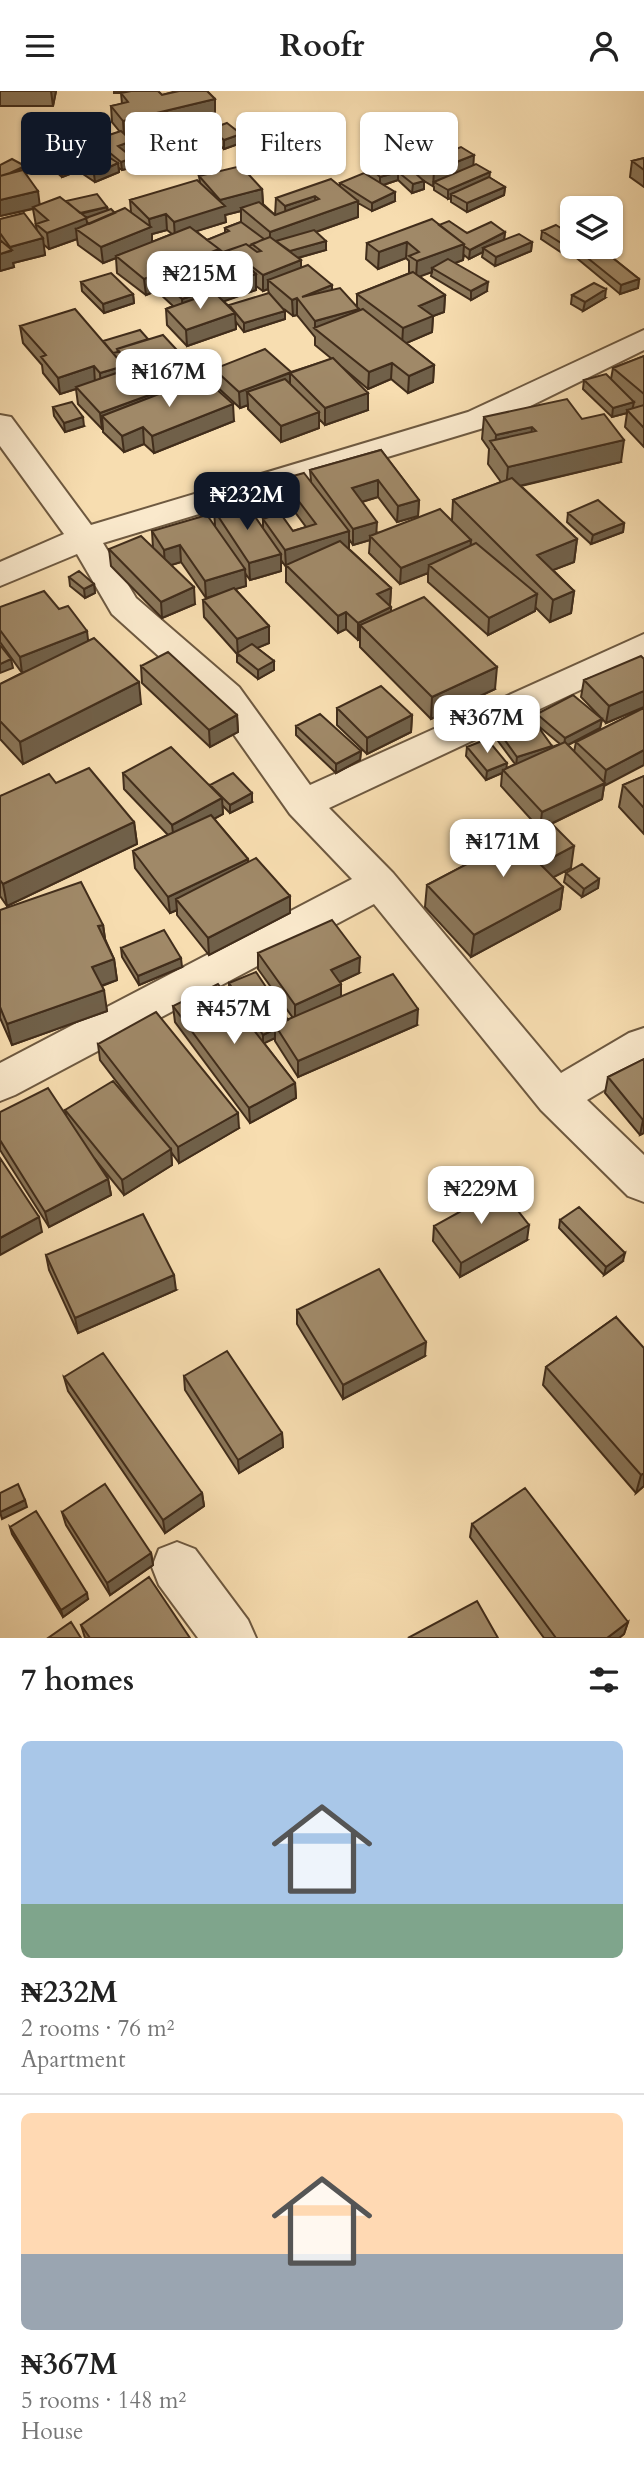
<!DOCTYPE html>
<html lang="en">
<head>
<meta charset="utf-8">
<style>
	:root { --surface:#fff; --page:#f6f6f6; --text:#222; --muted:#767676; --line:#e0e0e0; --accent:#111827 }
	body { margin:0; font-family:Cardo,serif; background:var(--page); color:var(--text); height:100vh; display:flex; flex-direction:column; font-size:26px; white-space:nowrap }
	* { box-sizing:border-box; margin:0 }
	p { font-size:23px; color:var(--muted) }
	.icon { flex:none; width:38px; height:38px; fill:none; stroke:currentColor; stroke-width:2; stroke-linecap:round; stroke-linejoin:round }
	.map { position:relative; height:1547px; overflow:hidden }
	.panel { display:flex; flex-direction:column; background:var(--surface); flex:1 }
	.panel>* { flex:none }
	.guide { position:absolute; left:21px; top:21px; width:602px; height:63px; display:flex; gap:14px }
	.tools { position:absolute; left:560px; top:105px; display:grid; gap:14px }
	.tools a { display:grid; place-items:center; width:63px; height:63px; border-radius:10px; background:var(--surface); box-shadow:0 2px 5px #0004; font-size:35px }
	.price { position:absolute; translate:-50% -60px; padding:0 16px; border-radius:14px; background:#fff; color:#222; font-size:23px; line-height:46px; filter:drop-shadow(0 2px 4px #0008) }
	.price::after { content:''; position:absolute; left:50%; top:42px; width:21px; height:16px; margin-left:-10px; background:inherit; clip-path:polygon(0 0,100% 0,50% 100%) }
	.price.active { background:var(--accent); color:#fff }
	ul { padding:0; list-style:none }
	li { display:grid; align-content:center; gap:14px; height:371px; padding:0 21px }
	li+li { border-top:2px solid var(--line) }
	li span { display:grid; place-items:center; height:217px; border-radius:10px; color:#555 }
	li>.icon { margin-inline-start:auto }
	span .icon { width:126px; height:126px; fill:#fffc; stroke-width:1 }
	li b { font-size:30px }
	h2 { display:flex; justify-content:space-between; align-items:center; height:84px; padding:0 21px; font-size:30px }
	.chip { padding:0 24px; border-radius:10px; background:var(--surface); box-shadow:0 2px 5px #0004; font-size:24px; line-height:63px }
	.chip.active { background:var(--accent); color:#fff }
	header { display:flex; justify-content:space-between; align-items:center; height:91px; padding:0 21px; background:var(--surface); font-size:32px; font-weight:700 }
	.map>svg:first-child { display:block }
</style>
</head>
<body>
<header><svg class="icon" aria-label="menu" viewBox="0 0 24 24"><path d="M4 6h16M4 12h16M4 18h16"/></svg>Roofr<svg class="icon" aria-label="person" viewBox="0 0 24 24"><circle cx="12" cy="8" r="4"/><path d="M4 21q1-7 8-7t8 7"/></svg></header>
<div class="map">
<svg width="644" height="1547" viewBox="0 0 644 1547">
	<rect width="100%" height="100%" fill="#f7ddb0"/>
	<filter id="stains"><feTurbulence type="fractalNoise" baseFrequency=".00286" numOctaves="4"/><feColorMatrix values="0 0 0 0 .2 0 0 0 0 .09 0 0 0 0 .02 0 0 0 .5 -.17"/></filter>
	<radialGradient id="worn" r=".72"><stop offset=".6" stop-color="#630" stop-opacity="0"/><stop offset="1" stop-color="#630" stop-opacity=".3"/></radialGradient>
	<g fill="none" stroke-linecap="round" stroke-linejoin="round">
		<defs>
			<path id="minor" d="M644,239V259L490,335L103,452L136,507L239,596L310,694L644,543V569L329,717L393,782L561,982L629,942L644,937V975L587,1009L644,1064V1111L628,1105L541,1019L374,813L15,1004L0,1010V972L352,788L290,723L213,614L112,523L77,463L0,495V471L64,443L0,355V324L11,326L91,434L468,321Z
				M177,1451L195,1458L248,1529L256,1547H198L159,1494L152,1476L159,1458Z"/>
		</defs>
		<use href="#minor" stroke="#6e5940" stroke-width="4"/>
		<use href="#minor" fill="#fae9cc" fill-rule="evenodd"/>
	</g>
	<path fill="#8a7659" stroke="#412d1b" stroke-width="2" fill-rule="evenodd" d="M0,0H56L53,15H0Z
		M114,0H158L162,4L173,1V0H207L215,8V24L184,31L210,47L211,62L186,73L143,47V41L126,45L133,58L125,61L134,76L122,79L119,77V81L95,91L80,81V79L62,86L52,77L51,68L95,53L94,49L120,41L112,31L111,15L122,13L121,2H122H114Z
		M210,38L241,52L224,58L210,46Z
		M371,38L426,49L473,74L490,87L505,96L504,104L467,121L451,111V107L448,108L434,99V96L424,90V98L412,102L398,89L383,94L395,110L372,120L358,112V126L316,141L326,159L298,167L301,169V177L332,194V199L357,217V203L410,182L409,181V170L406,167L378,178L366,168L367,152L439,134L467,142L505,141L504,149L532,151L531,160L495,175L482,166L483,161L469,168L464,164L463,169L455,172L487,200L471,209L431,185L432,181L419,185L445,204L444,221L433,225L432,241L406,252L434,274L433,291L408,302L391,288L368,298L342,276L368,319L325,334L319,328V337L281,351L248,318V314L240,317L215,294L214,278L291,281L332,268L315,254V246L297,224L293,225L284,218L285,220V228L244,241L236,231V238L187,255L167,234L166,218L173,215L158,201V199L146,204L117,182L116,167L103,172L78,154L77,148L49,158L43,153L45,164L13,172L14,176L0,180V128L37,140L33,118L0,125L25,75L26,83L40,114L66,111L107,116L108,119L115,122L131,121L130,109L200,92L199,85L262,98L263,113L275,124L276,107L340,96V92L369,85V76L400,69V62L389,53L381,55L371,46ZM241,120V131L225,137V142L207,149L196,140L226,131L225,124ZM167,139L172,143L152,151V143ZM256,195L263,200L268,198L269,203L229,215L223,210L256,199Z
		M644,67V96L630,86L632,70Z
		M542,140L572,156H599L639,188L638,197L620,203L573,164V160L565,164L541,148Z
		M81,191L133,203L134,212L104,222L82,200Z
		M572,204L605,207L583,220L571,213Z
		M20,235L103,250L148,248L201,287L234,330L154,362L144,353L124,361L103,341V338H102L78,313L76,298L60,303L43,282L42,274L23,252Z
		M644,265V356L625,336L627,322L612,326L583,298L584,289L611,288L613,277Z
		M53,317L84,335L65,341L54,325Z
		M484,326L582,328L621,371L521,395L577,448L574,471L553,479L574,500L571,522L550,531L535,516V520L488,544L428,491V482L400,493L369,462L370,449L353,454L349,448V457H348L391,497L390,514H389L391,520L495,598L431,628L360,556V548L358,549L346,538L338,542L286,491V476L281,469V480L250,489L245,482L246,495L235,498L269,535V552L257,557L274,570V579L258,588L237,571V563L204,526L203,509L213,505L206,507L181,471L171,474L195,513L162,527L111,475L109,458L153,457L152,440L215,435L214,419L263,438V428L293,440L306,436L283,405L282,388L311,390L310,379L381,359L419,409L418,425L397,431L378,406L362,411L377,442L452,429L453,409L501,391L488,373L489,358L482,348Z
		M568,422L624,432L623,441L591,453L567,431Z
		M69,486L94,493L95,502L85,507L70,495Z
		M0,516L59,518L89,550L141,613L23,673L0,648V593L22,582L0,551Z
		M644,568V616L606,632L581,606L584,589Z
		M141,575L237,624L238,641L210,656L142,592Z
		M337,617L412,624L411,641L367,663L337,634Z
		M644,617L604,695L602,708L551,733L571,777L553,786L563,796L560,818L471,866L425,816L427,794L538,736L501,695L502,682L486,689L466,665L467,656L507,677L515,673L498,650L499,641L536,632L537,623L602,628L600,637L568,654L574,661L576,651ZM536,633L560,653L552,656Z
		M296,635L361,660L360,669L336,682L296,644Z
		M123,682L210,695V694L252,711L230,722L222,714L223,723L214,728L248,768V772L290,805V822L209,864L177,824V819L170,822L135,777L133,760L168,744L124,698Z
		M644,685V743L619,716L623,694Z
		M56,692L134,731L137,753L7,815L0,805V705Z
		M566,782L599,788L598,797L582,806L564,791Z
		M0,819L103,834L105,848L114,868L117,889L102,895L107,920L12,954L0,927Z
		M121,857L182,876L139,894L122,866Z
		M258,862L359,882L340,891L341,893V906L417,934L298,986L275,950V947L264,952L295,992L296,1007L250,1032L175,931L173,915L254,938L229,901V892L288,929L293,927L258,878Z
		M98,953L239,1037L179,1072L171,1061L172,1074L124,1104L94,1067L108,1088L111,1104L49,1136L0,1059V1021L66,1024L65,1019L152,1037L100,969Z
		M644,968V1042L640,1044L605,1002L608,986Z
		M560,1129L623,1170L604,1184L559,1137Z
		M434,1135L527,1149L460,1186L433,1150Z
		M46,1164L176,1199L78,1242L49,1179Z
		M297,1219L425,1265L343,1308L297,1233Z
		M616,1226L644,1395L636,1402L543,1294L546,1276Z
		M184,1285L282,1342L283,1356L239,1382L185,1299Z
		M64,1286L202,1402L204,1415L165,1442L68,1300Z
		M62,1421L151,1462L153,1474L110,1504L66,1434Z
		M472,1433L628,1531L624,1543L619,1547H544L470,1446Z
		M10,1436L88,1508L63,1526L12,1443Z
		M81,1534L190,1547H85Z"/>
	<path fill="#706049" stroke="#412d1b" stroke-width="2" d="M51,0H56L53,15Z
		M215,8V24L154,38L142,31L143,41L124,45L123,30Z
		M241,43V52L224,58V49Z
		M389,44V53L381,55V47Z
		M210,47L211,62L186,73L185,57Z
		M132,50L133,58L118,63V55Z
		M104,60L105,68L79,72L80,79L62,86L61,77Z
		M474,64L473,80L434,91L433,96L434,80Z
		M133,67L134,76L122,79L121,71Z
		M118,72L119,81L95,91L94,83Z
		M25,75L26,84L0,87Z
		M398,81V89L380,95V86Z
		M490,81L489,90L451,103V107L448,108V99Z
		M424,90V98L412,102L413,93Z
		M505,96L504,104L467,121V112Z
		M262,98L263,114L241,117V120L225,124L226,131L175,147L174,131L220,109Z
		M38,100L40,116L0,125V109Z
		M395,101V110L372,120V112Z
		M315,105V121L286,131L285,115Z
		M358,110V126L270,157V141Z
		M107,116L108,125L87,130L88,144L76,138L77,148L49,158L47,142L76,124Z
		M166,123L167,139L152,143V152L116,165V167L103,172L101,156L150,136L149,128Z
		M505,141L504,149L483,157V161L469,168L470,159Z
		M43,147L45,164L13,172L14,176L0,180V163L11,160L10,156Z
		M326,150V159L286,170V161Z
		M407,151L406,167L378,178L379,161Z
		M532,151L531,160L495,175L496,166Z
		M572,152V156H574L573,160L565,164L566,155Z
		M464,153L463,169L436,179L432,177V181L416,187L417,170Z
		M219,158L220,174L157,185L158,199L146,204L144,188Z
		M301,169V185L268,189V198L263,200V184Z
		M256,183V199L183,225L182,208Z
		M639,188L638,197L620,203L621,194Z
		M488,191L487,200L471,209V200Z
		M332,194V210L302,206Z
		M606,198L605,207L583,220L585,211Z
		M133,203L134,212L104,222L103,213Z
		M445,204L444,221L433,225L432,241L402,254L403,237L419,215Z
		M297,207V224L293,225L292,209Z
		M359,218V235L315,237V230Z
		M285,220V228L244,241V232Z
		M235,222L236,238L187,255L186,239Z
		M392,272L391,288L368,298L369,281Z
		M434,274L433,291L408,302L409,285Z
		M94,275L95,292L60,303L58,287Z
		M124,275L125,291L101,299L100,282Z
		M290,282V298L247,301L248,314L240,317L239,301Z
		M201,285L202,302L156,317L154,300Z
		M368,302V319L325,334V317Z
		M152,303L153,320L102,325L103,338H102L100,322Z
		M634,311L632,320L627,319V322L612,326L613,317Z
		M233,313L234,330L154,362L152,345Z
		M319,321V337L281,351V335Z
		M83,326L84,335L65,341L64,332Z
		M143,336L144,353L124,361L122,345Z
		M532,336L530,358H495L496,344Z
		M624,349L621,371L506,398L508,376Z
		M378,389V406L351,414L352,397Z
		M419,409L418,425L397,431L398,415Z
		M377,431L376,448L370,445V449L353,454V438Z
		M624,432L623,441L591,453L593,444Z
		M349,440V457L287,476L286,474V476L285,459Z
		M577,448L574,471L535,486L537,464Z
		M471,449L470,465L429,474L428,482L400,493L401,477Z
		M180,454L181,471L165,476L164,459Z
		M281,463V480L250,489L249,472Z
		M245,478L246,495L206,507L205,490Z
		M94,493L95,502L85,507L84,498Z
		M194,496L195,513L162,527L161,511Z
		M391,497L390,514L377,520V503Z
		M574,500L571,522L550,531L553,509Z
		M537,503L535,520L488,544L489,527Z
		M391,516V533L360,534V548L358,549V532Z
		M346,521V538L338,542V525Z
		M269,535V552L238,565L237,548Z
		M87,540L89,557L22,582L20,566Z
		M11,568L13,577L0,582V573Z
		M274,570V579L258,588V579Z
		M497,576L495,598L431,628L432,606Z
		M139,591L141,613L23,673L20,651Z
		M644,600V616L606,632L609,615Z
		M237,624L238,641L210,656L209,639Z
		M412,624L411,641L367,663V647Z
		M602,628L600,637L564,656L565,647Z
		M552,655L551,664L516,675L517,666Z
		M644,659V674L604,695L602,708L540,738L542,721L604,693L606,679Z
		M361,660L360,669L336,682V673Z
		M507,672L506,681L503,679L502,682L486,689L487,680Z
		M252,702V711L230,722V714Z
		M222,707L223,723L174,750L172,734Z
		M134,731L137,753L7,815L3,793Z
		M574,755L571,777L537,795L540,773Z
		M248,768V785L176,808L177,819L170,822L168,806Z
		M599,788L598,797L582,806L584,798Z
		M563,796L560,818L471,866L474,844Z
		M290,805V822L209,864L208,847Z
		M103,834L106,855L98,835Z
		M360,866L359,882L331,895V879Z
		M181,867L182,876L139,894L138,885Z
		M114,868L117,889L95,897L92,876Z
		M341,893V909L295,930V914Z
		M104,899L107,920L12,954L7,933Z
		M418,918L417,934L298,986V970Z
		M275,938V947L263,953V944Z
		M295,992L296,1007L250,1032L249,1017Z
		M238,1022L239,1037L179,1072L178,1056Z
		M644,1028V1042L640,1044L643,1029Z
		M171,1058L172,1074L124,1104L122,1089Z
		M108,1088L111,1104L49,1136L45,1121Z
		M39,1126L42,1141L0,1164V1147Z
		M529,1134L527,1149L460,1186L461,1172Z
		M625,1162L623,1170L604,1184L606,1176Z
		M174,1184L176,1199L78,1242L75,1227Z
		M426,1251L425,1265L343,1308V1294Z
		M282,1342L283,1356L239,1382L238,1369Z
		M644,1382V1395L636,1402L641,1384Z
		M202,1402L204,1415L165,1442L163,1429Z
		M25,1409L27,1416L2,1428L0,1421Z
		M151,1462L153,1474L110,1504L107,1492Z
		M87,1502L88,1508L63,1526L61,1519Z
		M628,1531L624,1543L619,1547H607Z"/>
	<path fill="#a08968" stroke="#412d1b" stroke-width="2" d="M131,0H158L162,4L179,0H207L215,8L123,30L111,15L128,11L121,2Z
		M167,21L210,47L185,57L142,31Z
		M402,29L427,49L403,56L389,44L381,47L371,38Z
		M227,32L241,43L224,49L210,38Z
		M121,40L132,50L118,55L133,67L121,71L94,49Z
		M431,47L451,60L461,56L474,64L434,80L400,59Z
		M96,53L104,60L61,77L51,68Z
		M104,63L118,72L94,83L79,72Z
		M398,67L424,90L413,93L398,81L380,86L369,76Z
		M644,67V79L632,70Z
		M12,68L25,75L10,82L0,85V74Z
		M476,73L490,81L448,99L434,91Z
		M241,75L262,98L220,109L199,85Z
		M23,79L38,100L0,109V85Z
		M364,82L395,101L372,112L340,92Z
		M489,86L505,96L467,112L451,103Z
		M331,88L358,110L270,141L241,117L259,111L275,124L319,108L315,105L285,115L276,107Z
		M197,89L225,115L174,131L166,123L149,128L130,109Z
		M97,103L107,116L80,122L66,110Z
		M60,106L87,127L47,142L36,133L48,129L33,116Z
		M125,117L151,136L101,156L76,138Z
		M111,118L115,122L89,133L87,131L86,127Z
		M24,122L43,147L10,156L0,142V128Z
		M432,128L464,153L417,170L409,165L419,161L407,151L379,161L367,152Z
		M449,130L467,142L491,131L505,141L470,159L464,155V153L439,134Z
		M241,131L264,148L249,155L246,153L223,161L207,149L229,140L225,137Z
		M556,134L572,144V152L566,155L542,140Z
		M190,136L219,158L144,188L116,165Z
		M314,139L326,150L290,160L276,150Z
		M519,143L532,151L496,166L483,157Z
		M270,146L301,169L263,184L234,162L256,183L182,208L157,185L246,153L257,161L261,160L252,153Z
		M0,149L12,159L0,163Z
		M574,156H599L639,188L621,194Z
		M448,168L488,191L471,200L432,177Z
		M308,174L332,194L302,206L340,197L359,218L315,230L297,207L292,209L268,189Z
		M413,181L445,204L419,215L433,225L403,237L357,203Z
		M111,182L133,203L103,213L81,191Z
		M594,192L606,198L585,211L572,204Z
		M214,201L235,222L186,239L166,218Z
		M269,202L285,220L244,232L229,214Z
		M75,218L124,275L100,282L94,275L58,287L41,266L46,264L20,235Z
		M363,218L434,274L409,285L392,272L369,281L314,237Z
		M140,239L148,248L117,258L118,261L113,262L103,250Z
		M163,244L201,285L154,300L117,258Z
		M265,258L291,281L239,301L214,278Z
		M644,265V303L613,277Z
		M333,267L368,302L325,317L290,282Z
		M128,278L152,303L100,322L76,296Z
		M606,283L634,311L613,317L584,289Z
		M203,286L233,313L152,345L143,336L122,345L102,325Z
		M285,288L319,321L281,335L247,301Z
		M567,308L582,328L604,323L624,349L508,376L490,350L536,340L532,336L496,344L484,326Z
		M72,311L83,326L64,332L53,316Z
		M644,314V337L627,319Z
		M381,359L419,409L398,415L378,389L352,397L377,431L353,438L310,379Z
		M304,382L349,440L285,459L263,428L280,422L293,440L316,433L282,388Z
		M512,387L577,448L537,464L574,500L553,509L453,409Z
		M598,409L624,432L593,444L568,422Z
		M244,410L281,463L249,472L214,419Z
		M440,418L471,449L401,477L370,445Z
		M207,424L245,478L205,490L180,454L164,459L152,440Z
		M141,445L194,496L161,511L109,458Z
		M340,450L391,497L377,503L391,516L358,532L346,521L338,525L286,474Z
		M476,452L537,503L489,527L429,474Z
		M79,480L94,493L84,498L69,486Z
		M234,497L269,535L237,548L203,509Z
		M44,500L59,518L68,515L87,540L20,566L0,539V516Z
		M424,506L497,576L432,606L360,534Z
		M94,547L139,591L20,651L0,630V593Z
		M252,553L274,570L258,579L237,562Z
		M0,554L11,568L0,573Z
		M168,561L237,624L209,639L141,575Z
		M641,565L644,568V600L609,615L584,589Z
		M381,595L412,624L367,647L337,617Z
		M573,604L602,628L565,647L537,623Z
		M644,617V659L606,679L576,651Z
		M320,623L361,660L336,673L296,635Z
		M534,630L552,655L517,666L499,641Z
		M487,648L507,672L487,680L467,656Z
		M565,651L605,692L542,721L503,679Z
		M171,656L222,707L172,734L123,682Z
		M89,677L134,731L3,793L0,789V705L49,683L56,692Z
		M233,682L252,702L230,714L210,694Z
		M644,685V717L623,694Z
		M211,724L248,768L168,806L133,760Z
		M549,730L574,755L540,773L563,796L474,844L427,794Z
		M256,767L290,805L208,847L176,808Z
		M582,773L599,788L584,798L566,782Z
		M81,791L103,834L98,835L114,868L92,876L104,899L7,933L0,916V819Z
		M332,829L360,866L331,879L341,893L295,914L258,862Z
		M164,839L181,867L138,885L121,857Z
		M256,881L288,929L275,934V938L263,944L229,892Z
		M393,883L418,918L298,970L275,934Z
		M218,893L295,992L249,1017L173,915Z
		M156,921L238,1022L178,1056L98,953Z
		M644,968V1028L643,1029L608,986Z
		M113,990L171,1058L122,1089L65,1019Z
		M48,997L108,1088L45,1121L0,1049V1021Z
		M0,1067L39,1126L0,1147Z
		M501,1098L529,1134L461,1172L434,1135Z
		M579,1116L625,1162L606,1176L560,1129Z
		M143,1123L174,1184L75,1227L46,1164Z
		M379,1178L426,1251L343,1294L297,1219Z
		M616,1226L644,1257V1382L641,1384L546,1276Z
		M227,1260L282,1342L238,1369L184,1285Z
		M103,1262L202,1402L163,1429L64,1286Z
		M18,1393L25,1409L0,1421V1402Z
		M105,1393L151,1462L107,1492L62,1421Z
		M525,1397L628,1531L607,1547H556L472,1433Z
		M36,1420L87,1502L61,1519L10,1436Z
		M149,1486L190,1547H90L81,1534Z
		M477,1510L498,1547H408Z
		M71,1531L81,1547H48Z"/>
	<rect width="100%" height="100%" filter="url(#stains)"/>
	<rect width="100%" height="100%" fill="url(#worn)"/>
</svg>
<div class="tools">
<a><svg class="icon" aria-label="layers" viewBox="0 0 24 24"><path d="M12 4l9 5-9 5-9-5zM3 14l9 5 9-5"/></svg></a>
</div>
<b class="price" style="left:200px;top:220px">₦215M</b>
<b class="price" style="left:169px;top:318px">₦167M</b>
<b class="price active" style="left:247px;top:441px">₦232M</b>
<b class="price" style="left:487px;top:664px">₦367M</b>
<b class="price" style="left:503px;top:788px">₦171M</b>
<b class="price" style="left:234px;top:955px">₦457M</b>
<b class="price" style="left:481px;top:1135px">₦229M</b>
<div class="guide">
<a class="chip active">Buy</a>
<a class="chip">Rent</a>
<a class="chip">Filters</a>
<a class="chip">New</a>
</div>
</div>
<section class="panel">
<h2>7 homes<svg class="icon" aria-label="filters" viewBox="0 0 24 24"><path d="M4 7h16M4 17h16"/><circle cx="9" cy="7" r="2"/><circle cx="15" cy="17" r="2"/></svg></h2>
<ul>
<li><span style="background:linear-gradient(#a9c7e8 75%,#7fa58c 0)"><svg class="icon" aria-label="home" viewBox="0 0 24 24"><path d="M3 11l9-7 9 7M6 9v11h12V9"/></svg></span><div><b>₦232M</b><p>2 rooms · 76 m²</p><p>Apartment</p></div></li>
<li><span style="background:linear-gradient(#ffd9b3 65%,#9aa5b1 0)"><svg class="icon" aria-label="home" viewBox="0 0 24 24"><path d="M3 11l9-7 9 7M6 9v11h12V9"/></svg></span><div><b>₦367M</b><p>5 rooms · 148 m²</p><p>House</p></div></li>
</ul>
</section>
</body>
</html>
